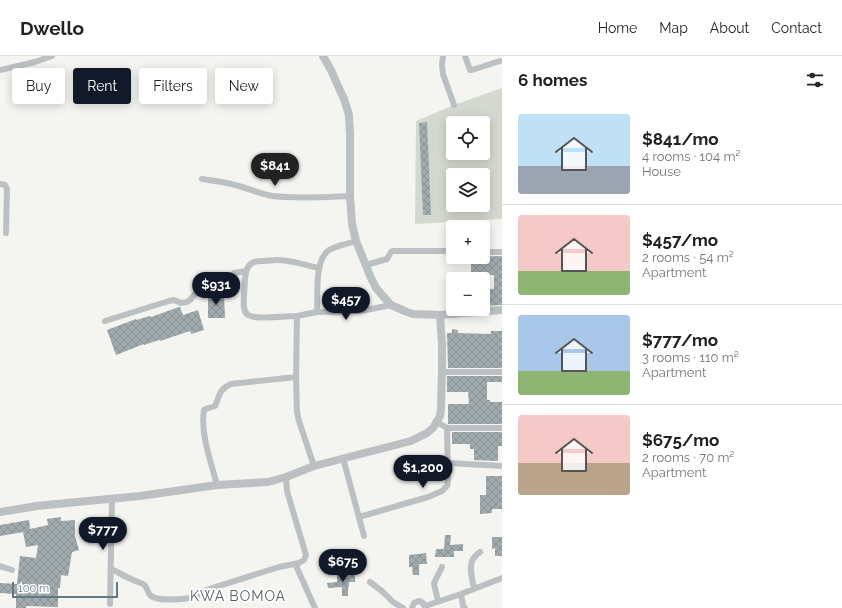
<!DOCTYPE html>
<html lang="en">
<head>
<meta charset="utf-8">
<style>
	:root { --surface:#fff; --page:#f2f2f2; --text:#222; --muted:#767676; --line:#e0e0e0; --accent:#111827 }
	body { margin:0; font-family:Raleway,sans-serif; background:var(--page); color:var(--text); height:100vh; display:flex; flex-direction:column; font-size:15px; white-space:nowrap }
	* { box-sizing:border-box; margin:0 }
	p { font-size:13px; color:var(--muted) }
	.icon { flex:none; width:22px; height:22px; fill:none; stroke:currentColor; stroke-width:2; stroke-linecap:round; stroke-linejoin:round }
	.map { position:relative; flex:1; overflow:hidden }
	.details { display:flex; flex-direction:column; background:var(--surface); width:340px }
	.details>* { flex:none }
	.hud { position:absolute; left:12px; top:12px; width:380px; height:36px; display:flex; gap:8px }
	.tools { position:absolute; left:446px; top:60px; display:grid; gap:8px }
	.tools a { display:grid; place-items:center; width:44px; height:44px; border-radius:4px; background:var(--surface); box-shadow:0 2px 10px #0003; font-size:20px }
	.scale { position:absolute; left:12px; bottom:10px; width:106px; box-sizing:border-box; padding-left:4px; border:2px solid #65777f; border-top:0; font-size:11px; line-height:14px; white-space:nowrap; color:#65777f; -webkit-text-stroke:3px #fff; paint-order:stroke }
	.price { position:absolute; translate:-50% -34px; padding:0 9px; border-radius:14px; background:var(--accent); color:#fff; font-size:13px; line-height:26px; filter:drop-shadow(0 1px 2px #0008) }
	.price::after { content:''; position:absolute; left:50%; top:24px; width:12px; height:9px; margin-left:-6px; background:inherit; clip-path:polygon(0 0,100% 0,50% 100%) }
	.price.current { background:#222; color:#fff }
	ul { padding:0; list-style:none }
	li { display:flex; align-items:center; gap:12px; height:100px; padding:0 16px }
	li+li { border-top:1px solid var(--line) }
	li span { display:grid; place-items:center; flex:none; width:112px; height:80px; border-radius:4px; color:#555 }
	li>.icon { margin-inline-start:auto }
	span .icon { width:48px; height:48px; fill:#fffc; stroke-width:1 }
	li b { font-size:17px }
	h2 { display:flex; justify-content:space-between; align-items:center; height:48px; padding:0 16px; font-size:17px }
	.chip { padding:0 14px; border-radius:4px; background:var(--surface); box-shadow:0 2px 10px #0003; font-size:14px; line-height:36px }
	.chip.current { background:var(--accent); color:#fff }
	header { display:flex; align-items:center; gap:24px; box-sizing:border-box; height:56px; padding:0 20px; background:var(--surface); border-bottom:1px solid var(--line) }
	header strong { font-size:19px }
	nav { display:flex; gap:22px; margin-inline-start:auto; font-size:14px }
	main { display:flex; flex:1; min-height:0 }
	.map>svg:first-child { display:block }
</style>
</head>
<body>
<header>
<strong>Dwello</strong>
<nav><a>Home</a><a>Map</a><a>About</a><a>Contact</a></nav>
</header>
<main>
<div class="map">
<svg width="502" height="552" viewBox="0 0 502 552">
	<defs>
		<pattern id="building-cross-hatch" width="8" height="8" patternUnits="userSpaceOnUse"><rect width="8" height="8" fill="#a1abae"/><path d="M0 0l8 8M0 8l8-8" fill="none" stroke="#879093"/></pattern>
	</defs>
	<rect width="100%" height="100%" fill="#f4f4f0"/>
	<path fill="#d4d9d0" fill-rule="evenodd" d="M502,32V163L415,168L416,65L454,49ZM453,67H483V97H453ZM453,119H483V149H453Z"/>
	<path fill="url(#building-cross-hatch)" d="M427,66L431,159H423L419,67Z
		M502,200V249L483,250V239H484V233H494V219H471V201Z
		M208,237H224L225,262H208Z
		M179,251H180L183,259L198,254L204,274L191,278L190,275L160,285L159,284L144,289V288L116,299L107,274L136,263V264L150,260L151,261Z
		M452,273L458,274V277L491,278V275H502V312H448L447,277H452Z
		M447,320H502V326H487V344H490V346H502V368H448V348H469L468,336H447Z
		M452,376H502V390H498V405L474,404V393H470V388H452Z
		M486,420H502V453H492V457L480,458V439H486Z
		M61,461V465L75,464V480L79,494L72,496L68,520L61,519L60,532H58V551L26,550V552H16V538L0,537V527L17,528L20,500L36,502L38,489L26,491L23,476L0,480V469L29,464L30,473L48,469L47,463Z
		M445,479H451L450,489L463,488V495H454V501H435L436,493H444Z
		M492,481H502V500H495V492L492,493Z
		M426,497L427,508H419V519H413L412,511H409V499Z
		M337,519H355V526H347H349V531H348V540H342V531L328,532L327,527L337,526Z"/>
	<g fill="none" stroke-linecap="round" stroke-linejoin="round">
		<path stroke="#bbc0c2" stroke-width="6" d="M443,0L442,9L443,18L454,49
			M465,0L470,14H472L500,5
			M0,14L35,6L52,0
			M202,123C213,125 225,126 235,129C248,132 259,138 273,140C298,143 325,141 350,140
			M0,128L5,129L7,133L6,177
			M483,196H502
			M366,209L387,203L391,196L393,195H453
			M317,256C318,240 314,204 329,194C337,189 348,188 356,185
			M297,260L317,256L357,255L366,254L391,249
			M105,265L169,245L174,244L181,247L187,246L190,244L195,238L204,231L224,227L234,217L246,215
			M442,316H502
			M437,366L447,372H502
			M343,402L364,480
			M448,407L502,410
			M314,410L299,365L297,356L296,321L297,260C286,260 256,264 248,259C242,255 244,244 244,238C245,231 244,217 248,211C251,205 258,205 264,205C268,205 272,204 277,204C291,204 305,209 319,212
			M286,421L287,435L306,499L304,504L297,508V512L315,552
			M217,429C211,406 200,377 204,354L206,353L215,350C220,339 219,333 231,328L296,321
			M359,461L428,441L442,435L447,430L448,424L447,372
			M0,510L12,514
			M111,513C118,516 124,520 131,523C135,525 139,526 143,528C148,531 147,537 151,540C159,546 186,543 195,541C199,539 202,537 206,534L279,511L299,507
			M370,526L383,536L393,546L403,552
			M474,533C473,525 468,511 473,503C475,500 477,498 480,496
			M461,538L463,550L465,552
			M438,545L434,528L435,525L442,511
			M110,548L112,443
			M425,550L461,538L502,522
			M412,552L414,547L419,545L423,547L425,552"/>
		<path stroke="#bbc0c2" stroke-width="8" d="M323,0L331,14L338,30L344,43L349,59L350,79V140L352,168L356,185L371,222L376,232L391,249L407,256L413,258L440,259L502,254
			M0,456L37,450L67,447L140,440L217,429L268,426L286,421L314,410L411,385L427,377L433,372L440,360L441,352L442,316V288L440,259"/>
	</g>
	<g text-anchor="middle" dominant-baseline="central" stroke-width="4" stroke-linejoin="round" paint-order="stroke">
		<g font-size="14" letter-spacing="1" fill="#525f65" stroke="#fff">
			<text x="238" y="540">KWA BOMOA</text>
		</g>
	</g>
</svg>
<div class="tools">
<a><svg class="icon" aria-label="locate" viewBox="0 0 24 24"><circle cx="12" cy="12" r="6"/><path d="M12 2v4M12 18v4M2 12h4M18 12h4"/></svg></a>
<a><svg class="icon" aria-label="layers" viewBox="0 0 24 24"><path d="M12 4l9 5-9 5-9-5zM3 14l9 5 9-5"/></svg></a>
<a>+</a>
<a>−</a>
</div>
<div class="scale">100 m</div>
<b class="price current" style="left:275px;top:131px">$841</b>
<b class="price" style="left:216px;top:250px">$931</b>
<b class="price" style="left:346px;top:265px">$457</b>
<b class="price" style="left:423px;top:433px">$1,200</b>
<b class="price" style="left:103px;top:495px">$777</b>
<b class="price" style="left:343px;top:527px">$675</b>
<div class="hud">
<a class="chip">Buy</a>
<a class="chip current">Rent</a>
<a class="chip">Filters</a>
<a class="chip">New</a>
</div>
</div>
<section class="details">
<h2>6 homes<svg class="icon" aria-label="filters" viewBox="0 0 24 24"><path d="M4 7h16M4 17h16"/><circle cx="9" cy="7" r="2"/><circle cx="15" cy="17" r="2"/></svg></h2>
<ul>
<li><span style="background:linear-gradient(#bfe0f5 65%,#9aa5b1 0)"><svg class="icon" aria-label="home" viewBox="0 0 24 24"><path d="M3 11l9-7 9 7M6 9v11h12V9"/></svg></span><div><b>$841/mo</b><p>4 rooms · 104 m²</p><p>House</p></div></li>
<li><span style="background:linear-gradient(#f6c9c9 70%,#8fb573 0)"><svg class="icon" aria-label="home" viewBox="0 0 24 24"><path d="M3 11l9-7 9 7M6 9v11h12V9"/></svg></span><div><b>$457/mo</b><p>2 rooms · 54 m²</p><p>Apartment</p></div></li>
<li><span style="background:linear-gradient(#a9c7e8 70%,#8fb573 0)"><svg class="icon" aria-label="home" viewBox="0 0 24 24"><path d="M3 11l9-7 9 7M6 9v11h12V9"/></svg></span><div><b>$777/mo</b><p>3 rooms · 110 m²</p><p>Apartment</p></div></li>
<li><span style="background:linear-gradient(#f6c9c9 60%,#b9a48a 0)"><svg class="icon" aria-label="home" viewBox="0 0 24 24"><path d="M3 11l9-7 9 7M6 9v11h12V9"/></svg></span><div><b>$675/mo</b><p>2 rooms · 70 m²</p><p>Apartment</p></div></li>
</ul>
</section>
</main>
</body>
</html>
